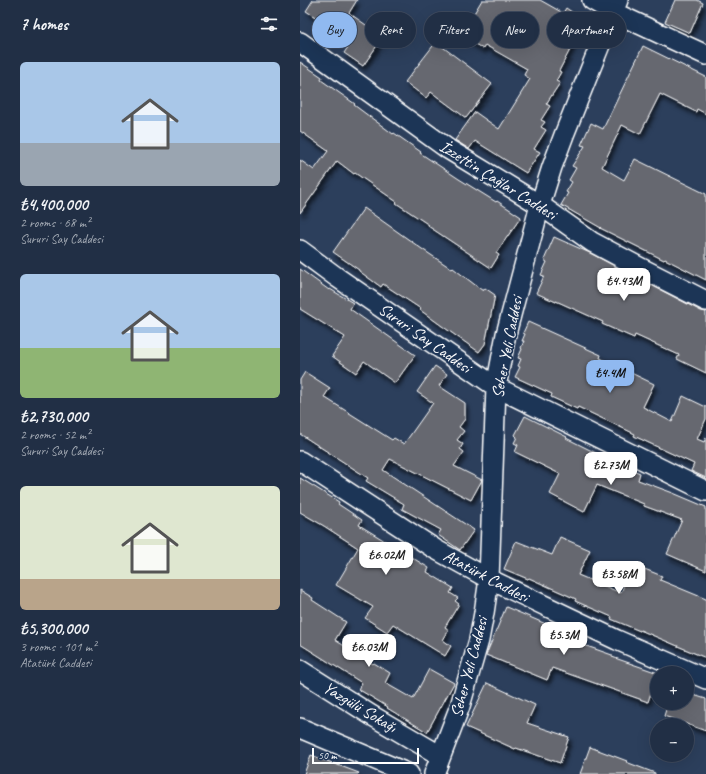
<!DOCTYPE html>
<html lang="en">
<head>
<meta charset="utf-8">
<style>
	:root { --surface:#212f45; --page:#29374c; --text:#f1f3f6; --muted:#a2a9b3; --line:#3e4a5e; --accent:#90b9f0 }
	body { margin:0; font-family:Caveat,sans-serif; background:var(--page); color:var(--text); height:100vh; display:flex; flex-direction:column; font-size:15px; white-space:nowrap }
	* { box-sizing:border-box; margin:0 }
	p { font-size:13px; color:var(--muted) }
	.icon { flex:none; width:22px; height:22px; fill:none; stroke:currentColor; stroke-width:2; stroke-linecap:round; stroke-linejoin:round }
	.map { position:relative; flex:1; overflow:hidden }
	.details { display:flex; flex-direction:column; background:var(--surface); width:300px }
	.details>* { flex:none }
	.guide { position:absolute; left:12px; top:12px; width:334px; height:36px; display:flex; gap:8px }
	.tools { position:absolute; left:350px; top:666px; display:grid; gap:8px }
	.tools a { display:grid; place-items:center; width:44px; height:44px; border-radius:50%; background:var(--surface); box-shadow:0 4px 16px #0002,0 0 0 1px var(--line); font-size:20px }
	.scale { position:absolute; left:12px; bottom:10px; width:107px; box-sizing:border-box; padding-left:4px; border:2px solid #fff; border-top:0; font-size:11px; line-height:14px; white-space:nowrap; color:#fff; -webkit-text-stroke:3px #1d3557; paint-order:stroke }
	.price { position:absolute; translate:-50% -34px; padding:0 9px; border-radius:8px; background:#fff; color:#222; font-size:13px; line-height:26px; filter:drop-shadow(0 1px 2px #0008) }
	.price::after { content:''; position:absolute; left:50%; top:24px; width:12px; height:9px; margin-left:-6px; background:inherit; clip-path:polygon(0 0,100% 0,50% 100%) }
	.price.selected { background:var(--accent); color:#111 }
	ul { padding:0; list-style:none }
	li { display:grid; align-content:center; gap:8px; height:212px; padding:0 20px }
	li span { display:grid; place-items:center; height:124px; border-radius:6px; color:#555 }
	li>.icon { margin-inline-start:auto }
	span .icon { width:72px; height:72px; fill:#fffc; stroke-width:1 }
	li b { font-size:17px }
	h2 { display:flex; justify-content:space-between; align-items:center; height:48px; padding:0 20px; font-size:17px }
	.tag { padding:0 14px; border-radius:18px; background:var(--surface); box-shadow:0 4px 16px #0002,0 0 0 1px var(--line); font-size:14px; line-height:36px }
	.tag.selected { background:var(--accent); color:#111 }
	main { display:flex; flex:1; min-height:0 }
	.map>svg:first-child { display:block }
</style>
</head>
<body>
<main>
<section class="details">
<h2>7 homes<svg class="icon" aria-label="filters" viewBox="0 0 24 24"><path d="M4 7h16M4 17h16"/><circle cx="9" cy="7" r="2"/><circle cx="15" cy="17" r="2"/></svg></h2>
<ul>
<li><span style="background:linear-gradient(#a9c7e8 65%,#9aa5b1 0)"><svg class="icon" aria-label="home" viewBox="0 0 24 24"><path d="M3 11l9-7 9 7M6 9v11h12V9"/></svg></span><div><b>₺4,400,000</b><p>2 rooms · 68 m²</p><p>Sururi Say Caddesi</p></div></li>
<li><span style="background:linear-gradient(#a9c7e8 60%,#8fb573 0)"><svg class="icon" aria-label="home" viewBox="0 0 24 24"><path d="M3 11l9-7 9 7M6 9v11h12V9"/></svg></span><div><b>₺2,730,000</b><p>2 rooms · 52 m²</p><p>Sururi Say Caddesi</p></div></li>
<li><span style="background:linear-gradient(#dfe7d0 75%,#b9a48a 0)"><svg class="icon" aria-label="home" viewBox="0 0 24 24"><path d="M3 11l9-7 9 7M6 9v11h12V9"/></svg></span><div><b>₺5,300,000</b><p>3 rooms · 101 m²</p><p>Atatürk Caddesi</p></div></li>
</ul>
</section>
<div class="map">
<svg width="406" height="774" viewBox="0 0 406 774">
	<defs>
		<filter id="shadow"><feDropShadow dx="2.5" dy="4.5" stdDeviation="2" flood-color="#0009"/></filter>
	</defs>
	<rect width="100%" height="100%" fill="#2c3f5c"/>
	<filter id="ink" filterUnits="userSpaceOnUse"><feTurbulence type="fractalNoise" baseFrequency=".025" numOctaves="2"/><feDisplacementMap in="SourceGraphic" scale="8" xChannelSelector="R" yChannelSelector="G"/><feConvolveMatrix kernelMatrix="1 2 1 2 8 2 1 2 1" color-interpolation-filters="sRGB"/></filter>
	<g filter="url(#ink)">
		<path fill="#666870" stroke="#fff" filter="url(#shadow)" d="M13,0H57L49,13L83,37L63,66L44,53L52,41L6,11Z
			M182,0H240L263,13L266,8L285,21L271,43L273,44L259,71L261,72L256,81L260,83L246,104L250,106L241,120L245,122L241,127L246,130L234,149L240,152L226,173L175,141L169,149L155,140L175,112L199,129L230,79L224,75L227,69L185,45L183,49L161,35Z
			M375,0H397L403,3L390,33L365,22Z
			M136,42L192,84L166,118L131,92L126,98L105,82Z
			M343,46L406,77V114L397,109L396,112L360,94L340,134L322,125L302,167L324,180L335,159L406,194V280L365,259L364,260L300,228H301L261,205L268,193L266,192L272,182L269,180L276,168L272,166L285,146L281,145L291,123L303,129Z
			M0,62L22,77L21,80L55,104L54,105L93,134L94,133L121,152L120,153L159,179L196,202L197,201L221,217L196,253L199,255L191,268L128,226L129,225L96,203L97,202L55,173L54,174L37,161L0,213V160L14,170L28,151L0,131Z
			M64,208L122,249L152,269L153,268L183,291L185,288L195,295L185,344L179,352L142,326L120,310L121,309L83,284L81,287L59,271V270L33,252Z
			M254,237L290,253L401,311L406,312V373L377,359L379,355L335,335L334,338L302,324L303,322L256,301V302L236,293L244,276L241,275L247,262L244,260Z
			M0,269L29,290L30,289L53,303L50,309L115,355L95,383L64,361L56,373L32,356L45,337L0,309Z
			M228,322L301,355L300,358L354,384L343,407L372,422L383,396L406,407V419L397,439L404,442L406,438V478L391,471L394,464L334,436L335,434L278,407L277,409L251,397L252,394L215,377L220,367L218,366L221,359L218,358L222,349L221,348L224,341H222L225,334L223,333Z
			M135,366L147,374L139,386L165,403V419L159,427L164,431L157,440L163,444L160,449L164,452L154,466L182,480L171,500L90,459L83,470L174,530L160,550L138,535L141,530L102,509L104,504L66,481L68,478L0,434V380L5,372L30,388L24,397L92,440L94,438L104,444L133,403L117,392Z
			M225,416L267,437L266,438L316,463L340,473L338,480L373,493L406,507V571L367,554L382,520L344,506V504L297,485L284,512L250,494L260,474L215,452L218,445L214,443L217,437L215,435Z
			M0,478L39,502L38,504L62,520L59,525L129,568L127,572L153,588L150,593L158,598L155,601L159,604L145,627L149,630L143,640L151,646L145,656L93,624L87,632L65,618L73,607L36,585L58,548L24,526L0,512Z
			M260,537L290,550L278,575L321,593L332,564L362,576L360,580L406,599V658L340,630V631L311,619L312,617L275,601L276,599L229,578L228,579L204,569L216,541L252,555Z
			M0,590L13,598L12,600L46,622L35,640L73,664L74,663L90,673L85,683L113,699L129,669L154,683L127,732L87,708L88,707L58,689L62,683L0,644Z
			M206,607L267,633L264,638L312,655V657L358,673H357L348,702L252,668L247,680L186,655Z
			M187,683L235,705L227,723L269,737L260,763L216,748L215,749L166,727Z
			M387,693L406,699V731L364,716L368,703H387Z
			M290,747L327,761L326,762L355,773V774H280Z
			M11,755L59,773L58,774H4Z"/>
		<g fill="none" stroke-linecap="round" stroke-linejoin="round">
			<defs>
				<path id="minor" d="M292,0L313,12L406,55
					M0,42L148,149L240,205L292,242L341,268L406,301
					M0,250L38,278L196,387L406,491
					M0,461L135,549L189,579L317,640L406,679
					M0,670L71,715L141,756
					M0,728L109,774
					M134,774L160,706L179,640L184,613L189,579L196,387L206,334L240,205L252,167L264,135L318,0"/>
			</defs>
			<use href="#minor" stroke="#fff" stroke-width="22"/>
			<use href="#minor" stroke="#1d3557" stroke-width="19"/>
		</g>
	</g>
	<g text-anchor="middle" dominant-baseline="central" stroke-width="3.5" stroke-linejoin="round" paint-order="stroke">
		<g font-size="17" fill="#fff" stroke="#1d3557">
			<text transform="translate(198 180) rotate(32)">İzzettin Çağlar Caddesi</text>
			<text transform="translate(125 338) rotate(35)">Sururi Say Caddesi</text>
			<text transform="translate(207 347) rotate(-79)">Seher Yeli Caddesi</text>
			<text transform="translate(186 576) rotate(28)">Atatürk Caddesi</text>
			<text transform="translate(169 667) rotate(-75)">Seher Yeli Caddesi</text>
			<text transform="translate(60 707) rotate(31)">Yazgülü Sokağı</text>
		</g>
	</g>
</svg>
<div class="tools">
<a>+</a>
<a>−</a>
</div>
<div class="scale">50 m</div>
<b class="price" style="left:324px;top:302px">₺4.43M</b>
<b class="price selected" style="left:310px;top:394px">₺4.4M</b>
<b class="price" style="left:311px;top:486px">₺2.73M</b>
<b class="price" style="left:86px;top:576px">₺6.02M</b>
<b class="price" style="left:319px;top:595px">₺3.58M</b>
<b class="price" style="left:264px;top:656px">₺5.3M</b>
<b class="price" style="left:69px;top:668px">₺6.03M</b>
<div class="guide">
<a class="tag selected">Buy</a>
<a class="tag">Rent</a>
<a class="tag">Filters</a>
<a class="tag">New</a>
<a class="tag">Apartment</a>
</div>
</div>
</main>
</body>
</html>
